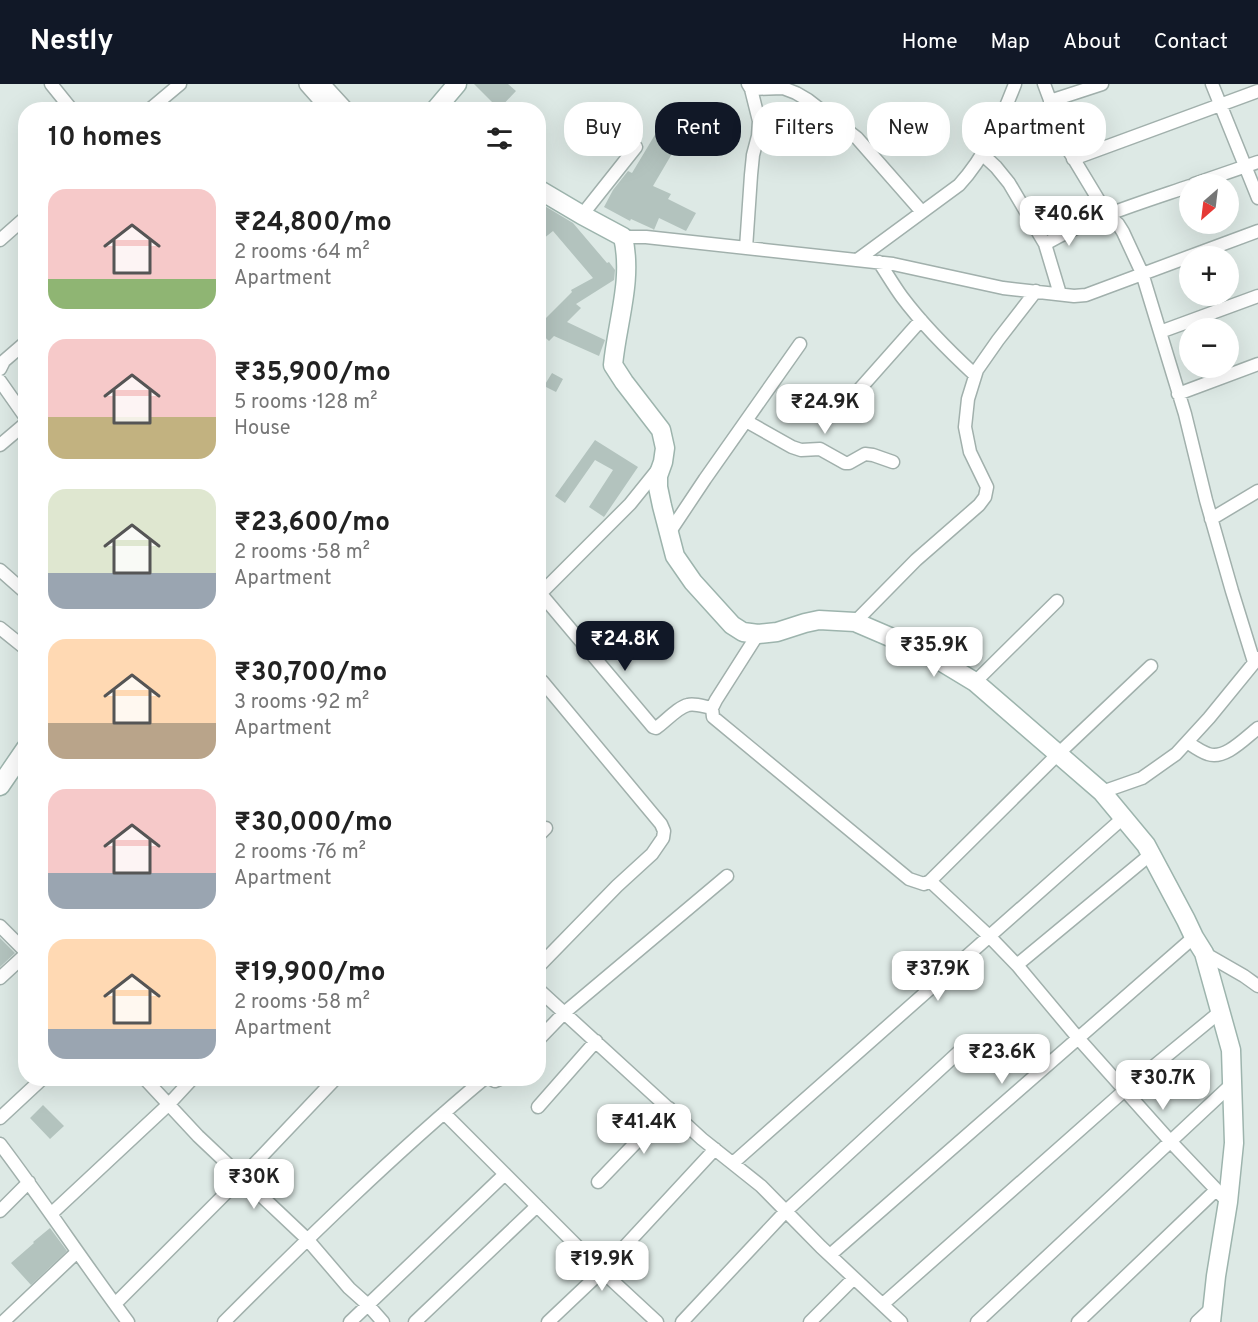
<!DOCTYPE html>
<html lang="en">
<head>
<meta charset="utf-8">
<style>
	:root { --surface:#fff; --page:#f2f2f2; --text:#222; --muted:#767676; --accent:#111827 }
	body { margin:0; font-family:Overpass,sans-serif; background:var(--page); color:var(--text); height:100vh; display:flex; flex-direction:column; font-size:22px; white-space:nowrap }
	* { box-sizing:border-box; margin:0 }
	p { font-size:20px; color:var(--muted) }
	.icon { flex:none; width:33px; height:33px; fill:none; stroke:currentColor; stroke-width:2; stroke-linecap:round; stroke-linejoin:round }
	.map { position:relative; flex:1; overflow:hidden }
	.details { position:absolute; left:18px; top:18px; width:528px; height:984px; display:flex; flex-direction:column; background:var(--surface); border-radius:24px; box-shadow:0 6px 24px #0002 }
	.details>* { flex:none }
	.top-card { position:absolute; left:564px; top:18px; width:570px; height:54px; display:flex; gap:12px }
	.needle { width:39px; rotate:208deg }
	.fabs { position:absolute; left:1179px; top:90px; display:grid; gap:12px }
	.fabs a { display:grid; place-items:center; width:60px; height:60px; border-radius:50%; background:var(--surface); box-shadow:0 6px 24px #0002; font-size:30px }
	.price { position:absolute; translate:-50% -51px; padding:0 14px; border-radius:12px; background:#fff; color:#222; font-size:20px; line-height:39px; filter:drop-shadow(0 2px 3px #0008) }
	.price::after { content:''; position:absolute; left:50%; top:36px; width:18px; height:14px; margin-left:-9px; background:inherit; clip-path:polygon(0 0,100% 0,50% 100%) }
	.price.current { background:var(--accent); color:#fff }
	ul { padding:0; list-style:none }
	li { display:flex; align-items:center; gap:18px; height:150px; padding:0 30px }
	li span { display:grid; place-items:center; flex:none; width:168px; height:120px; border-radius:18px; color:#555 }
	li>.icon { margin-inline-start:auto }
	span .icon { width:72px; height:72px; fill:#fffc; stroke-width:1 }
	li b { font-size:26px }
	h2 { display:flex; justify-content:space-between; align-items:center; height:72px; padding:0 30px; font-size:26px }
	.tag { padding:0 21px; border-radius:24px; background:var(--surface); box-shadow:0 6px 24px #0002; font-size:21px; line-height:54px }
	.tag.current { background:var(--accent); color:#fff }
	header { display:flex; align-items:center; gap:36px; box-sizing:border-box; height:84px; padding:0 30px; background:var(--accent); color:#fff }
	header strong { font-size:28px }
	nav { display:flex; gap:33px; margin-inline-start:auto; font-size:21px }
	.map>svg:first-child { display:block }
</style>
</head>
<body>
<header>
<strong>Nestly</strong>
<nav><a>Home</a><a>Map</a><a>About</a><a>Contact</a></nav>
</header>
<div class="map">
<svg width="1258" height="1238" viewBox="0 0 1258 1238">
	<rect width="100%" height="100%" fill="#dde9e5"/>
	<path fill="#b3c3be" d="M474,0H508L516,7L499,25Z
		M674,19L688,28L666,64L673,68L653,102L671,110L668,115L696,129L686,147L659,134L654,146L653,145L631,135L630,137L604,123L613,106L628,87L632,89Z
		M538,118L573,139L607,179L609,178L615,186L614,196L576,220L581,224L567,238L605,256L599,272L554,252L549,257L538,247V242L572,208L571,206L593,194L553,147L538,159Z
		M552,289L563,295L556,308L544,302Z
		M595,356L638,383L604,433L589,423L613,386L595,376L565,419L555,412Z
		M0,854L15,869L0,883Z
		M43,1021L64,1042L50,1055L30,1034Z
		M50,1144L67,1167L31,1201L11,1179L34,1159L33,1158Z"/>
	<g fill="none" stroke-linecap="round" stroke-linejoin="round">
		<defs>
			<path id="minor" d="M51,0L72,26
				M1044,0L1069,67L1107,130L1118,140L1123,148L1142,189L1185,330L1206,416L1232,507L1254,578
				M1212,0L1258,114
				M751,5L783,4L796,9L808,16L857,54L922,128
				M1050,17L1102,0
				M149,26L180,0
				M982,70L996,83L1009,99L1045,160
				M1073,75L1258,7
				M1194,100L1258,78
				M582,131L636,63
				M623,153H646L893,180L1003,204L1074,212L1086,211L1258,147
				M0,156L26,133
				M746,164L751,91L753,71L758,52L759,37L751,5L748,0
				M857,176L959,101C985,73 1001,36 1015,0
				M879,178C887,190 894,202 902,213C923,241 949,267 975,291
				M1060,210L1045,160C1090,134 1140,119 1190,102
				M1160,248L1258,212
				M0,285L4,277L26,258
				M0,297L26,334
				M1178,310L1258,280
				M842,325L921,236
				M746,337L792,363L801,366L820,365L845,379H849L865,370L873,371L893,378
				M0,361L26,339
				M1211,435L1258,407
				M669,449L705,395L800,260
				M0,486L26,509
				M541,510L653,643L656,644C665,638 678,623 688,621C695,619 705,623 712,624
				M538,512L630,420L659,384
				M855,538L916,476L979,421L985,413L987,403L970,368L965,343L968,315L977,286L998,256L1036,207
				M0,544L26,565
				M758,550L716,616L712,624L713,633L909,795L924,800L930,797L1058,670L1151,582
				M975,598L1057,517
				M1187,658C1193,662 1201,668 1208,670C1225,676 1245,654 1258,644
				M1102,708L1142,694L1176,670L1209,634L1258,574
				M538,752L546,744
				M930,797L989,852L1017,881L1078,954L1170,1057L1228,1118
				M0,842L26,868
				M1204,869L1244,892L1258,902
				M1017,881L1151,770
				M538,883L617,802L652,770L663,754L664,747L661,740L542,597
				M0,894L26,870
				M538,905L702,1055L761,1102L821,1163L901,1238
				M538,956L564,929L727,792
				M144,994L198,1052L307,1155L349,1204L368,1221L383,1238
				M490,994L495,997L502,994
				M538,1023L596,957
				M444,1029L602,1187L715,1065
				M0,1034L43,994
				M0,1060C44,1118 84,1179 128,1238
				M733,1079L1123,734
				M598,1098L669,1024
				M0,1127L29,1098
				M51,1130L169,1020L193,994
				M830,1171L1194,853
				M115,1220L242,1093L336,994
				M883,1220L1125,1006L1221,927
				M3,1238L77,1168
				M224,1238C308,1154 393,1071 485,994
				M350,1238L505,1090
				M415,1238L537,1122
				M548,1238L602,1187L657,1238
				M682,1238L786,1127L962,965
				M810,1238L854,1194
				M977,1238L1232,1000
				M1078,1238L1216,1106
				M1197,1238L1213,1223"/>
			<path id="tertiary" d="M307,0L330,26
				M322,0L346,26"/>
			<path id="secondary" d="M435,26L457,0
				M538,105L582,131L623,153C633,196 617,238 613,281L624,298L661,346L665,364L663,378L658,392V403L662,422L675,472L693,498L732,541L743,548L758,550L777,548L805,539L819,536L855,538L904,559L937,575L975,598L1102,708L1146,761L1186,836L1194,853L1204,869L1231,966L1234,1059L1228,1118L1216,1192L1211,1238
				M0,702L26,664"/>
		</defs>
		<use href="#minor" stroke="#a1b0ac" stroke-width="15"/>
		<use href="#tertiary" stroke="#a1b0ac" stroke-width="18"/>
		<use href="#secondary" stroke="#9db4ad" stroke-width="21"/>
		<use href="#minor" stroke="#fff" stroke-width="12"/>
		<use href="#tertiary" stroke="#fff" stroke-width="15"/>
		<use href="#secondary" stroke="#fff" stroke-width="18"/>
	</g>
</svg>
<div class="fabs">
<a><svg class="needle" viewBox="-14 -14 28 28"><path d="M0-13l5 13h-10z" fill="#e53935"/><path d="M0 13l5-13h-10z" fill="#767676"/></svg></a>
<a>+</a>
<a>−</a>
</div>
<b class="price" style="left:1069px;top:163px">₹40.6K</b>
<b class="price" style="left:825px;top:351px">₹24.9K</b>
<b class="price current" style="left:625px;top:588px">₹24.8K</b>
<b class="price" style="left:934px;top:594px">₹35.9K</b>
<b class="price" style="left:938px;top:918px">₹37.9K</b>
<b class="price" style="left:1002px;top:1001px">₹23.6K</b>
<b class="price" style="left:1163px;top:1027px">₹30.7K</b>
<b class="price" style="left:644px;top:1071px">₹41.4K</b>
<b class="price" style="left:254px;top:1126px">₹30K</b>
<b class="price" style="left:602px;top:1208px">₹19.9K</b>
<div class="top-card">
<a class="tag">Buy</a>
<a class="tag current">Rent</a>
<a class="tag">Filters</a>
<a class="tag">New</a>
<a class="tag">Apartment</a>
</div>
<section class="details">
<h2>10 homes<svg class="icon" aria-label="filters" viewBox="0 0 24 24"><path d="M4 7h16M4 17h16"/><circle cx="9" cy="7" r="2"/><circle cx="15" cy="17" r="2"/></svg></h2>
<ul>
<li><span style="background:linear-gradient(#f6c9c9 75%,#8fb573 0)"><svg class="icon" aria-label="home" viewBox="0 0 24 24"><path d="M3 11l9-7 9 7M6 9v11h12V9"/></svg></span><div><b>₹24,800/mo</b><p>2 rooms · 64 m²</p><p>Apartment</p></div></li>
<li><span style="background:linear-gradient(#f6c9c9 65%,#c2b280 0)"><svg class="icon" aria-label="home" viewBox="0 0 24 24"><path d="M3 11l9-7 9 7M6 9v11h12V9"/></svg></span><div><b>₹35,900/mo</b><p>5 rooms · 128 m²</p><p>House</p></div></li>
<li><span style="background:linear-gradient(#dfe7d0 70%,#9aa5b1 0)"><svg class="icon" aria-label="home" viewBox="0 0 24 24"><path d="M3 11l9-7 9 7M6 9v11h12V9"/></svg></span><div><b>₹23,600/mo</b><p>2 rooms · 58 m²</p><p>Apartment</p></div></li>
<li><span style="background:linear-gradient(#ffd9b3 70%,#b9a48a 0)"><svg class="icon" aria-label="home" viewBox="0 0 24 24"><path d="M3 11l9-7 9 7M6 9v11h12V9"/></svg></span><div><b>₹30,700/mo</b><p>3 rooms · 92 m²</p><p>Apartment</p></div></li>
<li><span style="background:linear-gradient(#f6c9c9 70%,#9aa5b1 0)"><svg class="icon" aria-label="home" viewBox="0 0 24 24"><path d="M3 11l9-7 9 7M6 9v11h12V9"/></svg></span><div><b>₹30,000/mo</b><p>2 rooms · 76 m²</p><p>Apartment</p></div></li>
<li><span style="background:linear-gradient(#ffd9b3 75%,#9aa5b1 0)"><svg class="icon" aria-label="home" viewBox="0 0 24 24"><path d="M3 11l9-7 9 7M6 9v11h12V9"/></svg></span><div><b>₹19,900/mo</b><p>2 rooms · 58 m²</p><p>Apartment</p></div></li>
</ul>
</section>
</div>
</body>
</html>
